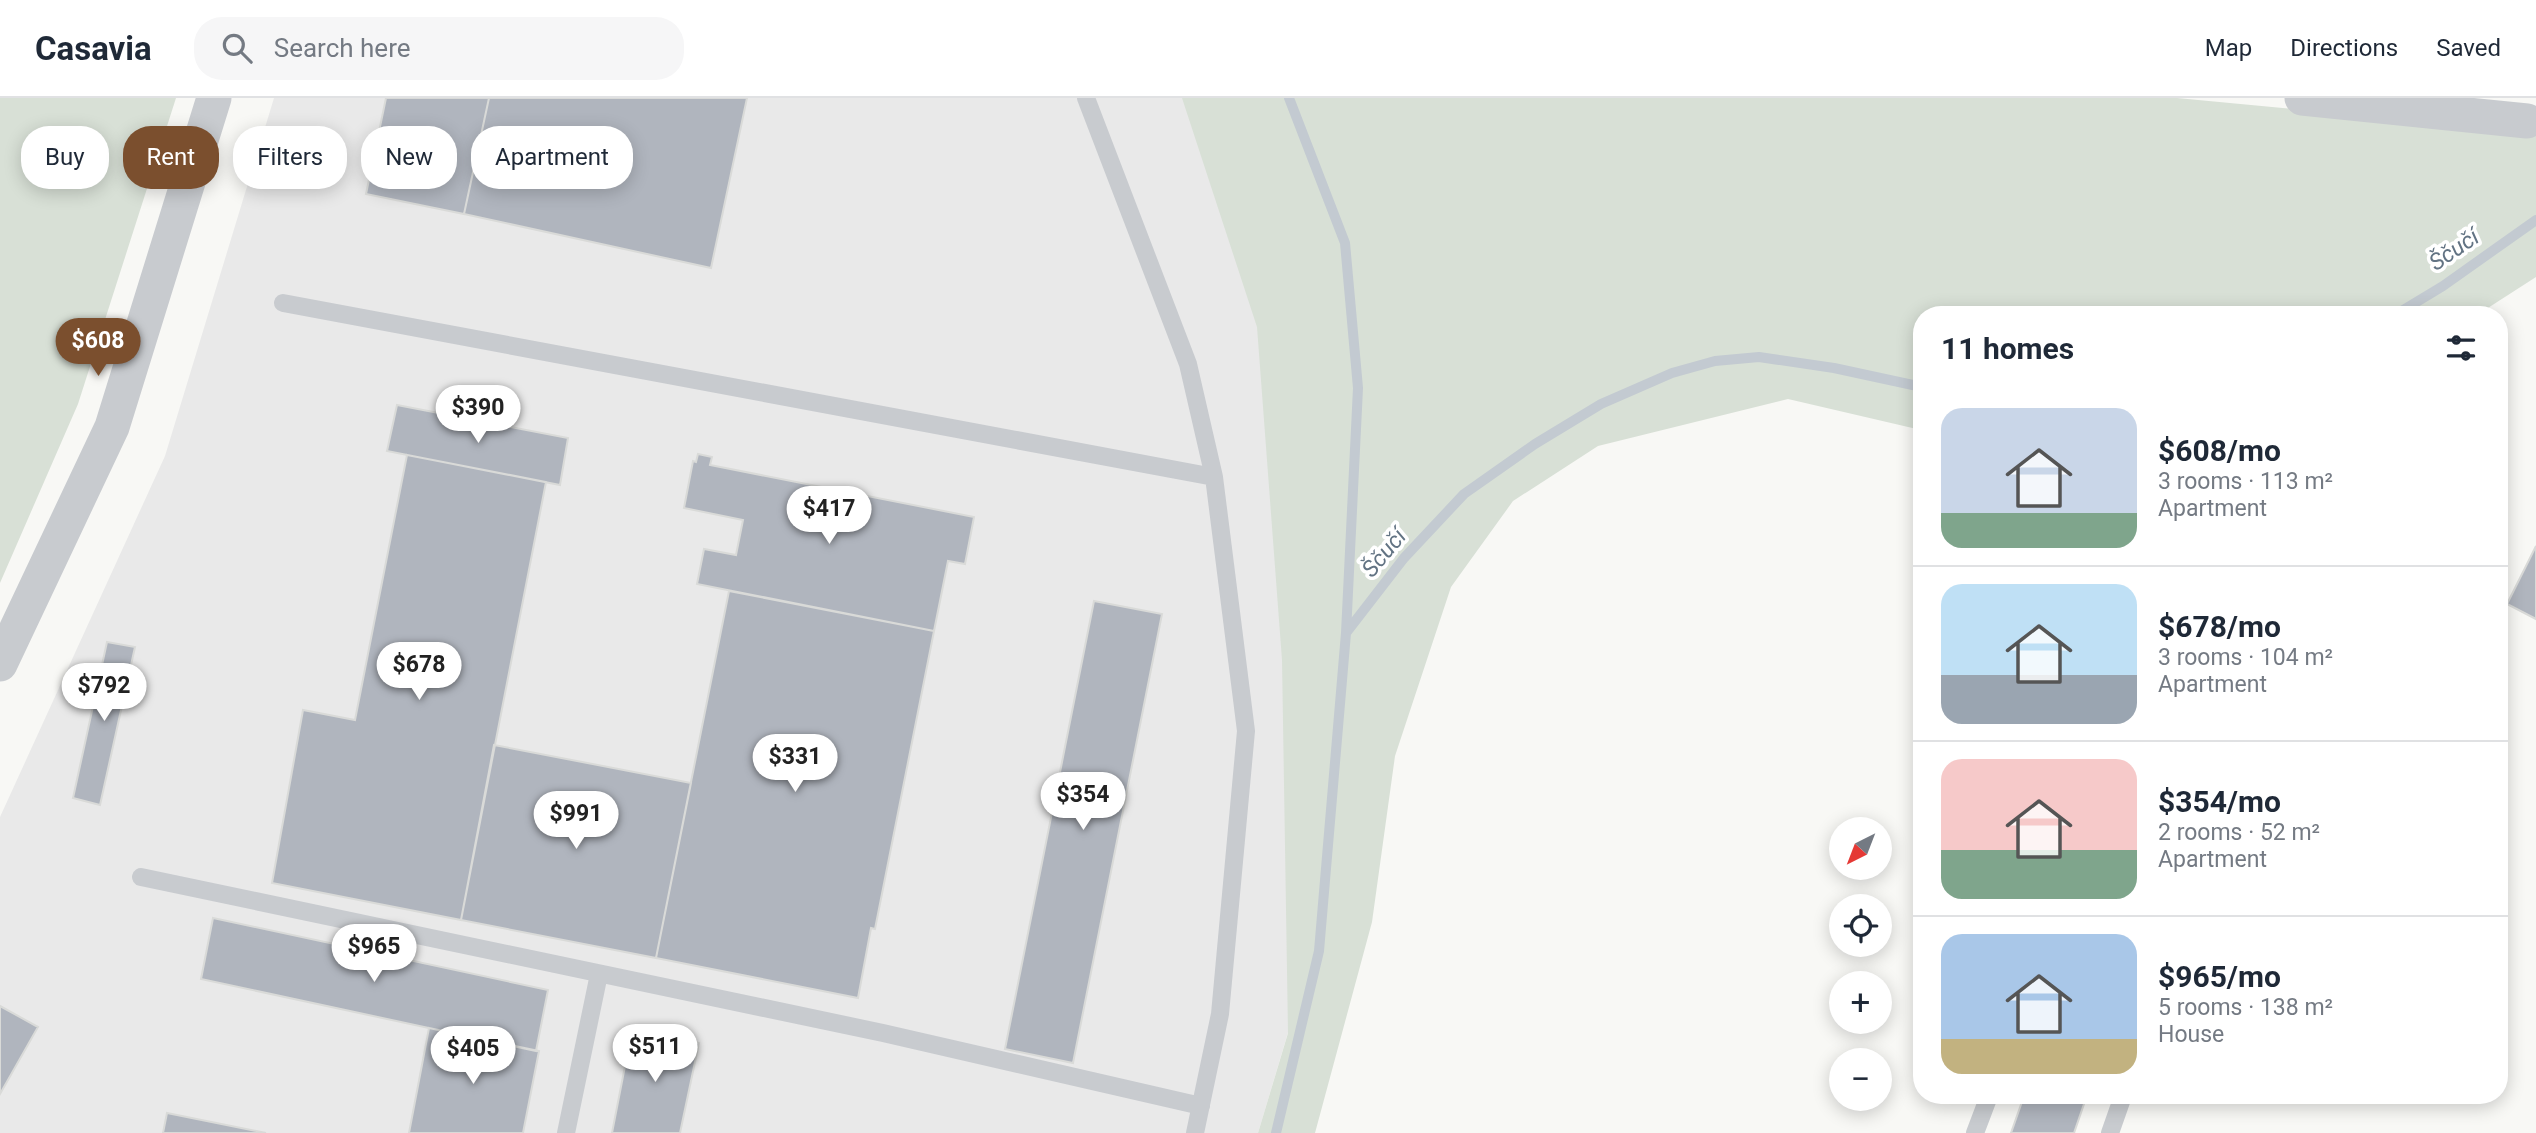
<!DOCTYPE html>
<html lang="en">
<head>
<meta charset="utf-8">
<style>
	:root { --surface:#fff; --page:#f6f6f7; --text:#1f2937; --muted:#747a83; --line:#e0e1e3; --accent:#7b4f2e }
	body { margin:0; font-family:Roboto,sans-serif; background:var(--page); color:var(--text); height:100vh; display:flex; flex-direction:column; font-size:26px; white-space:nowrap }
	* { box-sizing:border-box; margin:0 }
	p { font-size:23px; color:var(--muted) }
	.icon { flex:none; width:38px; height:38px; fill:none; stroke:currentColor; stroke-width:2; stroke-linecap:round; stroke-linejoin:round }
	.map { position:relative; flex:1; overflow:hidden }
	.side { position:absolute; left:1913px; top:208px; width:595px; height:798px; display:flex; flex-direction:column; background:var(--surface); border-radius:28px; box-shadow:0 4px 18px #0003 }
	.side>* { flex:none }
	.banner { position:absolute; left:21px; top:28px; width:665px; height:63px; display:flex; gap:14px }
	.needle { width:46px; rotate:222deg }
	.buttons { position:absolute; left:1829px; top:719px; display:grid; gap:14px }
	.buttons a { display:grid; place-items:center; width:63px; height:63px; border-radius:50%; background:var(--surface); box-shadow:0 4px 18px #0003; font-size:35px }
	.price { position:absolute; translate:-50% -60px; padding:0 16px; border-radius:24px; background:#fff; color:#222; font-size:23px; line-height:46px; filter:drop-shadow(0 2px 4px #0008) }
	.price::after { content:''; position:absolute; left:50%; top:42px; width:21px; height:16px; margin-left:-10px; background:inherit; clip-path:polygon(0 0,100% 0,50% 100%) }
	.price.selected { background:var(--accent); color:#fff }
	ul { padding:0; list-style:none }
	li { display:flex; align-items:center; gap:21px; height:175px; padding:0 28px }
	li+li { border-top:2px solid var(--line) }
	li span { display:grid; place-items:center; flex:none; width:196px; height:140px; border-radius:21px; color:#555 }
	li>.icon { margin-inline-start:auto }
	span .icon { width:84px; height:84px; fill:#fffc; stroke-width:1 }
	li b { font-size:30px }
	h2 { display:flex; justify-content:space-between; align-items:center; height:84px; padding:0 28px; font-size:30px }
	.chip { padding:0 24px; border-radius:28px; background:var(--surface); box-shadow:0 4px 18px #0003; font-size:24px; line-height:63px }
	.chip.selected { background:var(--accent); color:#fff }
	header { display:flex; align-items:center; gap:42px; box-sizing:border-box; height:98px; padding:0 35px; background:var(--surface); border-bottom:2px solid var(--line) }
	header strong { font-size:33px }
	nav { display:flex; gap:38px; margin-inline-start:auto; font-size:24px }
	.search { width:490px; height:63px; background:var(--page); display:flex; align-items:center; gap:18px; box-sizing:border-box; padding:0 24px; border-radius:28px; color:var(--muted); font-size:26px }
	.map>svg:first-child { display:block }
</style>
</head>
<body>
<header>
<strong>Casavia</strong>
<div class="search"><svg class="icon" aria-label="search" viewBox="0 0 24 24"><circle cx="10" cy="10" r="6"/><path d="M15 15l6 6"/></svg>Search here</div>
<nav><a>Map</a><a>Directions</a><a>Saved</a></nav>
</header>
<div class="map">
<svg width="2536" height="1035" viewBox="0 0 2536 1035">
	<rect width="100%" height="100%" fill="#f8f8f5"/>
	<path fill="#e9e9e9" d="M274,0H1312L1324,814L1258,1035H0V719L165,358Z"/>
	<path fill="#d8e0d6" d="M0,0H176L78,306L0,485Z
		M1182,0H2177L2536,34V179L2477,217H1922L1921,332L1788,301L1598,348L1513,403L1451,489L1395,658L1372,824L1315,1035H1258L1288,935L1282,562L1257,229Z"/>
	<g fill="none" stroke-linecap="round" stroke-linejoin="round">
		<path stroke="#c3cad1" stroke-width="10" d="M1289,0L1345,145L1358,290L1346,535
			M2395,217L2443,188L2536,122
			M1276,1035L1319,853L1346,535L1404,460L1464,396L1535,346L1601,306L1672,275L1715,263L1759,259L1834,270L1922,289"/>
	</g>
	<path fill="#b0b5be" stroke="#d9dad8" stroke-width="2" d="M386,0H489L464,116L366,96Z
		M489,0H747L711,170L464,116Z
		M397,307L568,340L560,387L387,353Z
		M698,356L712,359L710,367L974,419L965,466L948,463L934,533L697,486L704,451L736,457L743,422L684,410L693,363L696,364Z
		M407,357L546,384L461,822L272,785L303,612L355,622Z
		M2536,448V521L2507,506Z
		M729,493L934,533L875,831L871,830L858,900L656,860Z
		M1094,503L1162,516L1073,965L1005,951Z
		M107,544L135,549L100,707L73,700Z
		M494,647L691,685L656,860L461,822Z
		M213,820L548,892L536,953L201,881Z
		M0,908L38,929L0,996Z
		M429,930L539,953L523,1035H409Z
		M632,932L699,945L680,1035H612Z
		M2024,998H2071L2085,1003L2074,1035H2011Z
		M167,1015L266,1035H163Z"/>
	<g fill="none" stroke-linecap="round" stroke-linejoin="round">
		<path stroke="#c8cbcf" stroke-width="18" d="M1086,0L1188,266L1214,379L1246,633L1220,916L1195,1035
			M283,205L1214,379
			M141,779L883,935L1201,1008
			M566,1035L599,876
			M1975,1035L1989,998
			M2110,1035L2123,998"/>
		<path stroke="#c8cbcf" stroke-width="35" d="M2302,0L2527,23
			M0,566L112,329L214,0"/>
	</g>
	<g text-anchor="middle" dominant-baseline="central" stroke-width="7" stroke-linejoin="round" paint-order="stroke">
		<g font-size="23" font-style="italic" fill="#627383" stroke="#fff">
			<text transform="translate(2454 152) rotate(-34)">Ščučí</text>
			<text transform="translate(1384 455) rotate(-50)">Ščučí</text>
		</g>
	</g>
</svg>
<div class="buttons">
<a><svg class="needle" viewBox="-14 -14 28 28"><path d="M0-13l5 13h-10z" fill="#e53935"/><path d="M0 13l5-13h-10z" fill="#747a83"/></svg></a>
<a><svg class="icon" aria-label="locate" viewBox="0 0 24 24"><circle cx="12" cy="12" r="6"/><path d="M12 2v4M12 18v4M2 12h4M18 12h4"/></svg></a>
<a>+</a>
<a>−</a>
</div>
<b class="price selected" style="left:98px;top:280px">$608</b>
<b class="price" style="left:478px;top:347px">$390</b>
<b class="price" style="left:829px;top:448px">$417</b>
<b class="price" style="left:419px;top:604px">$678</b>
<b class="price" style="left:104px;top:625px">$792</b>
<b class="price" style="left:795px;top:696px">$331</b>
<b class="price" style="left:1083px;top:734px">$354</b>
<b class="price" style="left:576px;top:753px">$991</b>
<b class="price" style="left:374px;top:886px">$965</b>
<b class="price" style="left:655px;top:986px">$511</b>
<b class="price" style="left:473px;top:988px">$405</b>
<div class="banner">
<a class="chip">Buy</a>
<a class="chip selected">Rent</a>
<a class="chip">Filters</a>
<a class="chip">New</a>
<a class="chip">Apartment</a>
</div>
<section class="side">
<h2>11 homes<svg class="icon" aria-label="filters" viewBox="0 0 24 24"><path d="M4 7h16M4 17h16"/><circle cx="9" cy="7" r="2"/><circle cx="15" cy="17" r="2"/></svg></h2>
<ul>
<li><span style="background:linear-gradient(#c9d6e8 75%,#7fa58c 0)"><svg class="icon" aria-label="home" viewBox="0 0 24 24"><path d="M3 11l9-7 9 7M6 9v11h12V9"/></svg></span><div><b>$608/mo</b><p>3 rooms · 113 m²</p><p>Apartment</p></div></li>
<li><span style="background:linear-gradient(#bfe0f5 65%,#9aa5b1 0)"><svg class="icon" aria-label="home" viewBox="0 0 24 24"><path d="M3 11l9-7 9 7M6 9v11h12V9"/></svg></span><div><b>$678/mo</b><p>3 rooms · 104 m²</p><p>Apartment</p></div></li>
<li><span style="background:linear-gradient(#f6c9c9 65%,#7fa58c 0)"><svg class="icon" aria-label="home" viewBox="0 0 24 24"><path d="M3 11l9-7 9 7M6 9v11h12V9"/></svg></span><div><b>$354/mo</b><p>2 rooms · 52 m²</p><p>Apartment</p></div></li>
<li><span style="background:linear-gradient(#a9c7e8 75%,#c2b280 0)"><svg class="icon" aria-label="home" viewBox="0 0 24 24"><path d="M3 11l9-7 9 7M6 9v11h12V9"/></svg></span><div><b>$965/mo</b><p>5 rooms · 138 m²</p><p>House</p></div></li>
</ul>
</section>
</div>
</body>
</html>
